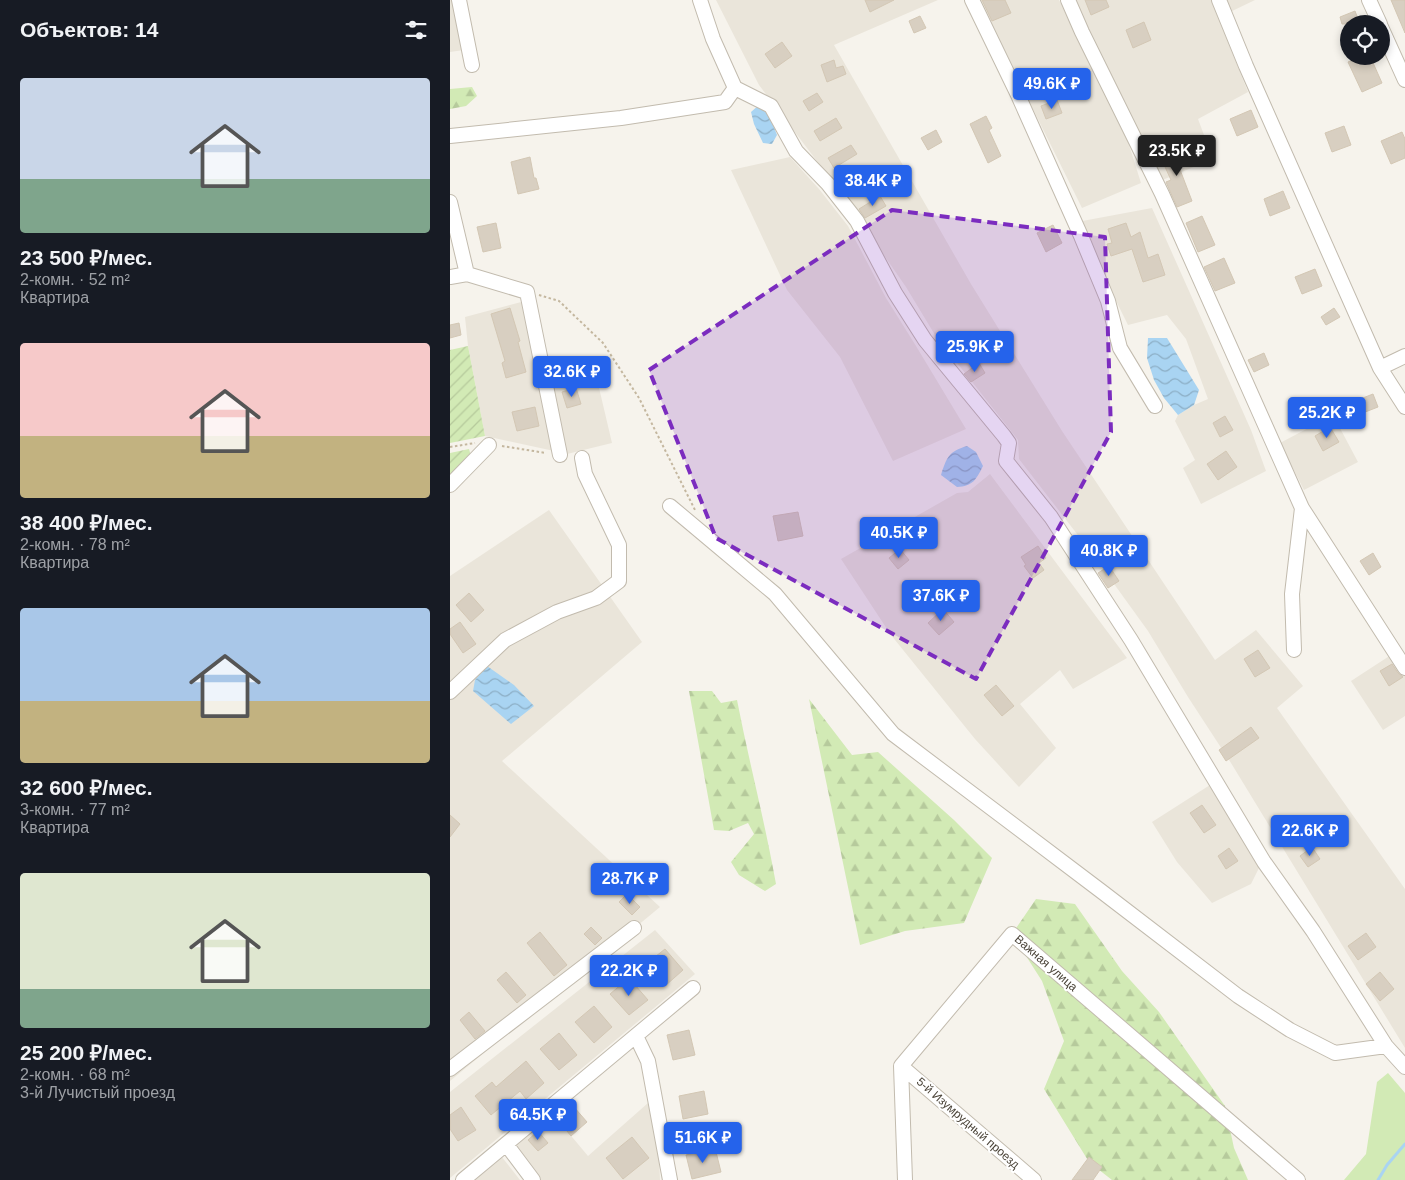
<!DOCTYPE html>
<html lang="ru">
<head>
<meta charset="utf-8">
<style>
	:root { --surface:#171b24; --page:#20242c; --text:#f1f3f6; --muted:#9ea1a6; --accent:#2563eb }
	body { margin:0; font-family:Helvetica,sans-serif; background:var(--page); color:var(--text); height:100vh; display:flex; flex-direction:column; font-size:19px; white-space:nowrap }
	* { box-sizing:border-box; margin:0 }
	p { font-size:16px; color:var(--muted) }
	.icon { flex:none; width:28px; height:28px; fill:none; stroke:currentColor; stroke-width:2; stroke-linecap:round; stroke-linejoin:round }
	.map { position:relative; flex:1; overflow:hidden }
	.panel { display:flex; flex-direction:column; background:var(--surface); width:450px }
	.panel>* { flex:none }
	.controls { position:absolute; left:890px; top:15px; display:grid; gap:10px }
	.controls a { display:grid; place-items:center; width:50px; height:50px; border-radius:50%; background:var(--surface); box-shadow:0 2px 8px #0003; font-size:25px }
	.price { position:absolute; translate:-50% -42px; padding:0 11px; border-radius:5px; background:var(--accent); color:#fff; font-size:16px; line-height:32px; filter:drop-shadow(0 1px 2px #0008) }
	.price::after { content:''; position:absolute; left:50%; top:30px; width:15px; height:11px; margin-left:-8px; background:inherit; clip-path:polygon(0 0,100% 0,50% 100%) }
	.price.selected { background:#222; color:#fff }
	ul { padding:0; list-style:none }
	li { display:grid; align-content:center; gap:10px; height:265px; padding:0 20px }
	li span { display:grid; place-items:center; height:155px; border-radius:5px; color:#555 }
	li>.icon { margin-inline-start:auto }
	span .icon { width:90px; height:90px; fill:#fffc; stroke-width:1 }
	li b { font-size:21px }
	h2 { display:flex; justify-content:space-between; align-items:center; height:60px; padding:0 20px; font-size:21px }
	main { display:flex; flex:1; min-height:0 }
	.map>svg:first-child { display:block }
</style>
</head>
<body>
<main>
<section class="panel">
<h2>Объектов: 14<svg class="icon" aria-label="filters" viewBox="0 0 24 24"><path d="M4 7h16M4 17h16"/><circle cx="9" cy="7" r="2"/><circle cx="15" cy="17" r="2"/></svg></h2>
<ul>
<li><span style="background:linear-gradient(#c9d6e8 65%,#7fa58c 0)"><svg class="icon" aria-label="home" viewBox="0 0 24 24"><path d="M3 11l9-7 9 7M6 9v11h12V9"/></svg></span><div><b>23 500 ₽/мес.</b><p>2-комн. · 52 m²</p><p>Квартира</p></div></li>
<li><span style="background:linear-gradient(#f6c9c9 60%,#c2b280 0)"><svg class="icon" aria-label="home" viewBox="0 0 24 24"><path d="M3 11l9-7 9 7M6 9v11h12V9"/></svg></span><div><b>38 400 ₽/мес.</b><p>2-комн. · 78 m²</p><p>Квартира</p></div></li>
<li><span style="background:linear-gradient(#a9c7e8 60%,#c2b280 0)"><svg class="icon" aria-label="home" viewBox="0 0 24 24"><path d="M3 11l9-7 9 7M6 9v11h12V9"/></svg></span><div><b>32 600 ₽/мес.</b><p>3-комн. · 77 m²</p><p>Квартира</p></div></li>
<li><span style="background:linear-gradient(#dfe7d0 75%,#7fa58c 0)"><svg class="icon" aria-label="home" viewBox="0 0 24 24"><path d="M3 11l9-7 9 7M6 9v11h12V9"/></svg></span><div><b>25 200 ₽/мес.</b><p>2-комн. · 68 m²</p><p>3-й Лучистый проезд</p></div></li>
</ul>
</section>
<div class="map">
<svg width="955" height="1180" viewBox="0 0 955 1180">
	<defs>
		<pattern id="forest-firs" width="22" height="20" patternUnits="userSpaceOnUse" patternTransform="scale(1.25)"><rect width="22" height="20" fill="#d2eab5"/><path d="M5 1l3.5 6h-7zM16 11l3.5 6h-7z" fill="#b6ca9c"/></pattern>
		<pattern id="garden-furrows" width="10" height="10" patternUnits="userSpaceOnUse" patternTransform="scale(1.25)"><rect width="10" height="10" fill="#d2eab5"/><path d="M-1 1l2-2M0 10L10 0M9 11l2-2" fill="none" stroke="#b6ca9c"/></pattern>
		<pattern id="water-waves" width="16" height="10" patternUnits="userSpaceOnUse" patternTransform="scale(1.25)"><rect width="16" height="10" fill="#a9d4f2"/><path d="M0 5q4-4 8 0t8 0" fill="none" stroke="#8caec5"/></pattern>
	</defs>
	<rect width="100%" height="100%" fill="#f6f3ec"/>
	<path fill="#eae5da" d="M0,0H5L14,50L0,52Z
		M266,0H488L384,45L521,284L612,431L765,660L806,630L853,686L827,708L955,889V1048L781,763L738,697L698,631L641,552L569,459L568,440L485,335L456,287L386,186L309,85Z
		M529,0H609L673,126L691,183L632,208Z
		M625,0H761L798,92L748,119L763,159L710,181L635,24Z
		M773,0H805L778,13Z
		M340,157L369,189L398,226L436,298L466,346L516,429L443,461L390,357L337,290L281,170Z
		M702,208L801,430L816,471L751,504L733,468L745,460L725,421L728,415L744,405L758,399L736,339L717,315L678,325L627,222Z
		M75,301L104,451L35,436L18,346L15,317Z
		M146,375L162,443L117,454L101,386Z
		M883,415L908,462L854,490L830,443Z
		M540,474L677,658L623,689L610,670L570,704L606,748L569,787L525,739L441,635L391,559L507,493L518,492Z
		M99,510L192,642L52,761L210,907L0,1081V576Z
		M944,653L955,670V716L933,730L901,681Z
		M760,785L809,868L801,884L762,903L727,862L702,822Z
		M205,930L245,974L0,1178V1092Z
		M198,1103L209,1158L210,1180H90L62,1146L102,1113L138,1156Z
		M51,1156L70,1180H23Z"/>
	<path fill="#d2eab5" d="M938,1073L955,1093V1180H894L916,1154L927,1082Z"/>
	<path fill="url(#forest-firs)" d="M22,87L27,96L16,106L0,109V89Z
		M239,691H262L271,703L287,700C299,762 315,822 326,884L315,891L289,875L281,862L304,834L298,823L279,831L264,830Z
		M359,699L402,755L428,752L504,820L542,858L514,923L455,931L410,945Z
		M586,899L625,904L672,971L709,1012L775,1106L784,1148L798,1180H662L639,1162L594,1089L614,1041L592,981L562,934Z"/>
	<path fill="url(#garden-furrows)" d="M18,346L35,436L0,443V350Z
		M19,449L21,456L0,474V453Z"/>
	<path fill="url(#water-waves)" d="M309,105L319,114L327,135L322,144L313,143L304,124L301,112Z
		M698,338H717L749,390L744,405L728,415L714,398L704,380L697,358Z
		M517,446L526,452L533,466C526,480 523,486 507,487L491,475C497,457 498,452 517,446Z
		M37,666L64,685L84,706L61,724L23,691L25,680Z"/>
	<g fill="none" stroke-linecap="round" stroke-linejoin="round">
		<path stroke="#a9d4f2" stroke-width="3" d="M928,1180L937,1165L955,1144"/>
	</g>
	<path fill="#d8cfc1" stroke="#d3c7b4" d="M415,0H444L420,12Z
		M532,0H555L561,13L542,21Z
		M635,0H656L659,7L641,15Z
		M941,0H955V33Z
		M905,11L910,24H892L890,17Z
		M470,16L476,28L464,33L459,21Z
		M694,22L701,40L683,48L676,30Z
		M332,42L342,56L325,68L315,54Z
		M912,56H920L932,83L912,92L898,62Z
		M384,60L386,68L393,66L396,74L377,82L371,65Z
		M367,93L373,102L359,111L353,101Z
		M607,100L612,113L596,119L591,106Z
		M801,110L808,127L787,136L780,119Z
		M536,116L542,128L539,130L551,156L538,163L520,124Z
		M386,118L392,128L370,141L364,131Z
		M894,126L901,145L882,152L875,133Z
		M486,130L492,142L478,150L471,138Z
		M952,132L955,139V158L941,164L931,141Z
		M401,145L407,154L384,168L378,158Z
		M731,149L738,162L729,167L742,201L727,207L716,182L721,180L711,158Z
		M80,157L84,178H86L89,189L68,194L61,162Z
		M833,191L840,208L820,216L814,199Z
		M430,196L436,206L415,218L409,209Z
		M752,216L765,245L748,252L736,223Z
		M46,223L51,248L33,252L27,227Z
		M676,223L681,237L690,232L698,258L708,254L715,275L693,282L682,249L661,256L657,244L662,243L658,229Z
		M603,225L612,243L596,252L587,233Z
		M774,258L785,283L765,291L754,267Z
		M865,269L872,286L852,294L845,277Z
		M60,308L70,341L68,342L76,372L56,378L52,363L55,361L41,314Z
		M884,308L890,317L876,325L871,317Z
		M9,323L11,335L0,338V325Z
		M814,353L819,365L804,372L798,360Z
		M529,363L535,373L521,382L514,374Z
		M126,388L131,404L117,408L112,392Z
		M923,394L928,407L910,414L905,401Z
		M85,407L89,426L67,431L62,412Z
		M775,416L783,430L770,437L763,423Z
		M880,427L889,442L873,451L865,436Z
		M776,451L787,467L768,480L757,464Z
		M348,512L353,536L328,541L323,516Z
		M588,546L596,558L589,563L594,570L583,578L574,566L576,565L571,557Z
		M450,549L459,560L448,569L439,558Z
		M923,553L931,567L919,575L910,561Z
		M659,566L669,581L658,588L648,573Z
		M19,593L34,610L21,622L6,605Z
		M493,609L504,622L489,635L478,623Z
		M10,622L26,644L13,653L0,634V629Z
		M808,650L820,668L805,677L794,659Z
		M942,664L948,673L953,677L939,686L930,671Z
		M546,685L564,706L552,716L534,695Z
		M801,727L809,738L776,761L769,750Z
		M752,805L766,825L754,833L740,813Z
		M0,815L10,824L0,837Z
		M862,847L870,859L858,867L850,856Z
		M779,848L788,861L776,869L768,856Z
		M177,894L190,907L182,915L169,902Z
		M141,927L152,938L145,945L134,934Z
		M90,932L117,965L104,976L77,943Z
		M916,933L926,947L908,960L898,946Z
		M215,949L233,970L215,986L196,964Z
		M56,972L76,995L67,1003L47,980Z
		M930,972L944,989L930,1001L916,984Z
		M179,978L198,1000L179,1015L160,994Z
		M144,1006L162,1027L144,1043L125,1022Z
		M19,1012L35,1031L25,1039L10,1020Z
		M239,1030L245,1055L223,1060L217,1035Z
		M109,1033L127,1055L109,1070L90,1049Z
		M76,1061L94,1083L76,1099L70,1091L41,1115L25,1096L42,1082L46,1087Z
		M254,1091L258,1114L233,1119L229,1096Z
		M11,1107L26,1130L8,1141L0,1129V1115Z
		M124,1107L137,1122L121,1136L108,1120Z
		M88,1131L98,1143L88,1151L78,1140Z
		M182,1137L199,1158L173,1179L156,1158Z
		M265,1148L271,1172L242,1179L236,1155Z
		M639,1157L652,1167L643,1180H622Z"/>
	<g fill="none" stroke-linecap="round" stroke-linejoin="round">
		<defs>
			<path id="minor" d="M9,0L22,65
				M250,0L263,39L285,88L321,106L346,151L378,184L407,221L445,293L475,340L554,436L559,443L556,461L601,517L681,640L814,862L863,931L936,1046
				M522,0L568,95L631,236L658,301L670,348L705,406
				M618,0L632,32L712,194L852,508L955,668
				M769,0L796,66L930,368L955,407
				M919,0L930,24
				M931,27L955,80
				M0,136L171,118L275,102L285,88
				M0,202L17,274
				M0,277L17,274L77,292L110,455
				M930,368L955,356
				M0,485L39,445
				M220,506L325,594L443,734L651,891L788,996L840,1030L885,1053L936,1046L955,1067
				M844,650L842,594L852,508
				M0,692L55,640L107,612L146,598L169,581V545L135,474L132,458
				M186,1036L198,1061L220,1180
				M451,1066L584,1180
				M0,1069L184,928
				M56,1144L83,1180
				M13,1180L243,988
				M455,1180L451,1066L562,934L848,1180"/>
		</defs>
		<use href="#minor" stroke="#c2bbae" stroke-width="16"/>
		<path stroke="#c4b79f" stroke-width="2" stroke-dasharray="2.5 2.5" stroke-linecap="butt" d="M89,295L109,301L153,343L189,398L245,510
			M52,446L96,453
			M0,447L25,443"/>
		<use href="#minor" stroke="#fff" stroke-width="14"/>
	</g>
	<path fill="#7b2cbf" fill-opacity="0.2" stroke="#7b2cbf" stroke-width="4" stroke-dasharray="10 6" stroke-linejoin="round" d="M442,210L655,237L661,432L526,679L266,538L199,370Z"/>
	<g text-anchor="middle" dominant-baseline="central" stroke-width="4" stroke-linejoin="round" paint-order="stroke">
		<g font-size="12" fill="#4b4439" stroke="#fff">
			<text transform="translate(596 963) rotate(41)">Важная улица</text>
			<text transform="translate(518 1123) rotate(41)">5-й Изумрудный проезд</text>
		</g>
	</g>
</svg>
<div class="controls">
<a><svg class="icon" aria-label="locate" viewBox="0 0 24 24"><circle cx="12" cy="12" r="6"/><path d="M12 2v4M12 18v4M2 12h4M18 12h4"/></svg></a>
</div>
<b class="price" style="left:602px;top:110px">49.6K ₽</b>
<b class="price selected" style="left:727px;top:177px">23.5K ₽</b>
<b class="price" style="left:423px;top:207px">38.4K ₽</b>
<b class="price" style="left:525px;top:373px">25.9K ₽</b>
<b class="price" style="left:122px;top:398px">32.6K ₽</b>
<b class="price" style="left:877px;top:439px">25.2K ₽</b>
<b class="price" style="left:449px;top:559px">40.5K ₽</b>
<b class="price" style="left:659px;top:577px">40.8K ₽</b>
<b class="price" style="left:491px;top:622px">37.6K ₽</b>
<b class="price" style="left:860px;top:857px">22.6K ₽</b>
<b class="price" style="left:180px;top:905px">28.7K ₽</b>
<b class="price" style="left:179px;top:997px">22.2K ₽</b>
<b class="price" style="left:88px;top:1141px">64.5K ₽</b>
<b class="price" style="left:253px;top:1164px">51.6K ₽</b>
</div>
</main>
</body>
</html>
